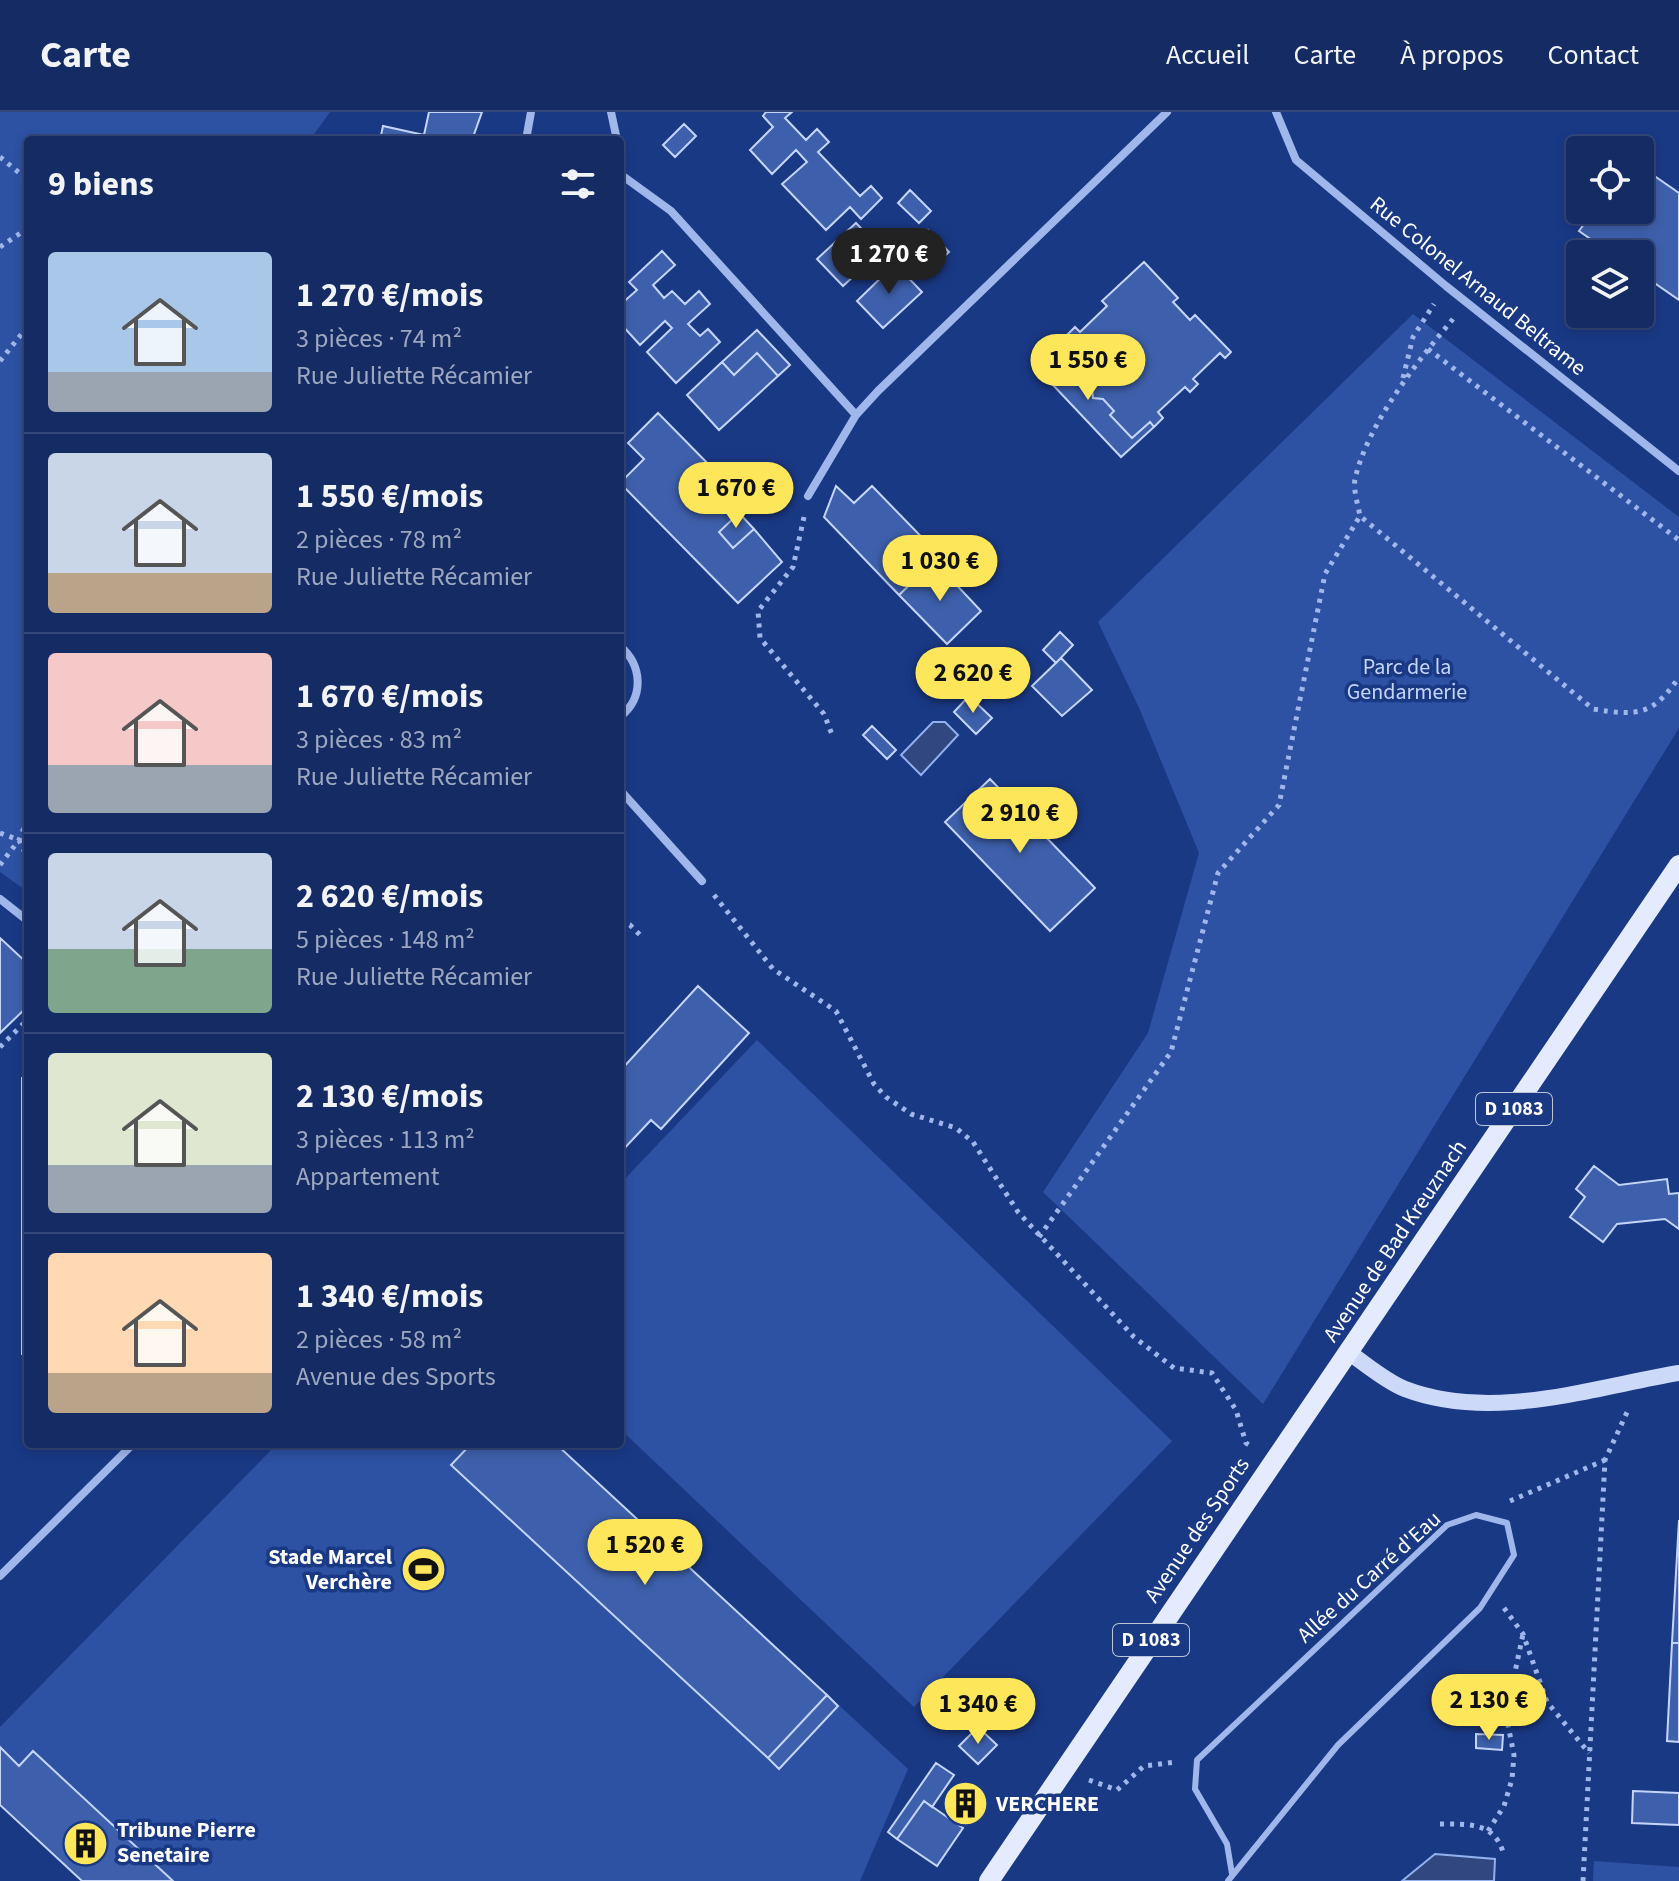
<!DOCTYPE html>
<html lang="fr">
<head>
<meta charset="utf-8">
<style>
	:root { --surface:#142b64; --page:#1d336a; --text:#f1f3f6; --muted:#9da7bf; --line:#334778; --accent:#fee65b }
	body { margin:0; font-family:"Source Sans 3",sans-serif; background:var(--page); color:var(--text); height:100vh; display:flex; flex-direction:column; font-size:30px; white-space:nowrap }
	* { box-sizing:border-box; margin:0 }
	p { font-size:26px; color:var(--muted) }
	.icon { flex:none; width:44px; height:44px; fill:none; stroke:currentColor; stroke-width:2; stroke-linecap:round; stroke-linejoin:round }
	.map { position:relative; flex:1; overflow:hidden }
	.side { position:absolute; left:24px; top:24px; width:600px; height:1312px; display:flex; flex-direction:column; background:var(--surface); border-radius:8px; box-shadow:0 4px 12px #0003,0 0 0 2px var(--line) }
	.side>* { flex:none }
	.controls { position:absolute; left:1566px; top:24px; display:grid; gap:16px }
	.controls a { display:grid; place-items:center; width:88px; height:88px; border-radius:8px; background:var(--surface); box-shadow:0 4px 12px #0003,0 0 0 2px var(--line); font-size:40px }
	.price { position:absolute; translate:-50% -68px; padding:0 18px; border-radius:28px; background:var(--accent); color:#111; font-size:26px; line-height:52px; filter:drop-shadow(0 2px 4px #0008) }
	.price::after { content:''; position:absolute; left:50%; top:48px; width:24px; height:18px; margin-left:-12px; background:inherit; clip-path:polygon(0 0,100% 0,50% 100%) }
	.price.selected { background:#222; color:#fff }
	ul { padding:0; list-style:none }
	li { display:flex; align-items:center; gap:24px; height:200px; padding:0 24px }
	li+li { border-top:2px solid var(--line) }
	li span { display:grid; place-items:center; flex:none; width:224px; height:160px; border-radius:8px; color:#555 }
	li>.icon { margin-inline-start:auto }
	span .icon { width:96px; height:96px; fill:#fffc; stroke-width:1 }
	li b { font-size:34px }
	h2 { display:flex; justify-content:space-between; align-items:center; height:96px; padding:0 24px; font-size:34px }
	header { display:flex; align-items:center; gap:48px; box-sizing:border-box; height:112px; padding:0 40px; background:var(--surface); border-bottom:2px solid var(--line) }
	header strong { font-size:38px }
	nav { display:flex; gap:44px; margin-inline-start:auto; font-size:28px }
	.map>svg:first-child { display:block }
</style>
</head>
<body>
<header>
<strong>Carte</strong>
<nav><a>Accueil</a><a>Carte</a><a>À propos</a><a>Contact</a></nav>
</header>
<div class="map">
<svg width="1679" height="1769" viewBox="0 0 1679 1769">
	<rect width="100%" height="100%" fill="#1a3985"/>
	<path fill="#2d51a3" d="M0,0H330L310,28H28V780L0,760Z
		M1413,202L1679,405V616L1263,1292L1043,1080L1148,921L1199,741L1140,598L1098,510Z
		M757,928L1172,1329L914,1595L620,1317V1072Z
		M277,1332H556L908,1657L860,1769H82L0,1693V1615Z
		M1594,1749L1679,1755V1769H1593Z"/>
	<path fill="#304780" stroke="#92b0ee" stroke-width="2" d="M933,610H945L958,623L921,663L901,643Z
		M1435,1742L1495,1747L1494,1769H1402Z"/>
	<path fill="#3e60ac" stroke="#c5d5f9" stroke-width="2" d="M429,0H482L472,28L429,25V28H380L383,14L424,23Z
		M766,0H792L785,6L806,28L817,17L829,30L818,40L860,84L871,74L882,86L861,107L850,95L826,118L782,72L807,50L796,38L772,62L750,38L773,15L763,4Z
		M684,12L696,24L675,45L663,33Z
		M1640,54L1679,81V188L1640,161V142H1612L1579,119L1594,98H1640Z
		M910,78L931,99L919,111L898,91Z
		M856,111L882,138L843,174L817,147Z
		M928,118L949,140L937,151L916,130Z
		M662,139L675,153L653,173L664,186L672,179L685,192L699,179L710,192L688,212L700,224L708,217L720,230L676,271L647,240L672,216L665,209L640,233L620,211V193L637,178L629,170Z
		M1144,150L1178,186L1173,190L1190,208L1195,203L1231,240L1225,246L1220,241L1193,267L1198,272L1190,280L1185,275L1158,300L1163,306L1154,315L1150,310L1132,326L1110,303L1114,299L1103,287L1093,286L1092,276L1078,261L1073,266L1054,245L1072,228L1067,223L1075,215L1080,220L1107,194L1102,189Z
		M895,152L922,180L883,216L857,189Z
		M757,218L790,253L778,264L757,241L734,263L722,250Z
		M1067,223L1072,228L1054,245L1073,266L1078,261L1092,276L1093,286L1103,287L1114,299L1110,303L1132,326L1150,310L1154,315L1121,345L1035,254Z
		M757,241L778,264L719,318L687,283L722,250L734,263Z
		M658,301L722,366L713,374L739,401L719,420L733,436L754,417L782,450L738,491L620,371L644,347L628,331Z
		M836,374L854,391L872,374L940,444L899,483L824,405Z
		M739,401L754,417L733,436L719,420Z
		M934,449L981,499L947,532L899,483Z
		M1060,520L1073,533L1056,551L1043,538Z
		M1061,546L1092,578L1062,604L1032,574Z
		M969,584L992,606L976,622L954,600Z
		M872,614L896,638L887,647L863,623Z
		M990,667L1095,776L1050,819L945,710Z
		M0,826L28,852V894L0,921Z
		M698,874L749,921L661,1017L651,1008L620,1041V959Z
		M22,966H28V1242H22Z
		M1594,1054L1619,1073L1667,1067L1669,1082L1679,1081V1117L1665,1107L1617,1112L1603,1130L1570,1105L1585,1085L1576,1077Z
		M471,1332H556L827,1583L768,1646L451,1353Z
		M1679,1408V1531H1672Z
		M1672,1531H1679V1630L1667,1629Z
		M827,1583L838,1594L779,1657L768,1646Z
		M978,1615L997,1633L978,1652L959,1634Z
		M1476,1622L1503,1623L1502,1638L1476,1636Z
		M0,1635L19,1654L33,1639L173,1769H82L0,1693Z
		M936,1651L954,1663L932,1695L924,1689L897,1727L888,1720Z
		M965,1672L984,1685L964,1713L946,1699Z
		M1633,1679L1679,1681V1713L1632,1711Z
		M924,1689L963,1716L937,1754L897,1727Z"/>
	<g fill="none" stroke-linecap="round" stroke-linejoin="round">
		<path stroke="#a0b7ec" stroke-width="5" stroke-dasharray="4 6" stroke-linecap="butt" d="M0,45L28,68
			M0,135L28,116
			M1453,207C1417,250 1368,311 1355,367C1353,377 1358,393 1360,404L1593,597C1637,604 1653,604 1679,565
			M1428,237L1679,428
			M0,249L28,214
			M1403,266L1413,225L1434,192
			M804,405L793,455L758,499L760,526L824,602L833,625
			M0,721L19,728L28,747
			M0,753L19,728L28,706
			M714,783L773,857L836,899L874,972L886,985L911,1002L956,1016L973,1030L1018,1100L1134,1225L1174,1256L1212,1261L1236,1298L1246,1331L1252,1335
			M620,810L630,813L642,825
			M0,935L28,907
			M1039,1125L1171,940L1218,761L1279,693L1325,462L1360,404
			M1510,1389L1605,1348
			M1504,1496L1523,1522L1547,1590L1589,1641
			M1089,1668L1117,1678L1144,1654L1176,1650
			M1440,1712C1467,1712 1494,1710 1503,1740
			M1488,1719L1504,1694L1512,1667L1514,1643L1506,1603L1523,1522
			M1583,1769L1605,1348L1629,1296"/>
		<path stroke="#a0b7ec" stroke-width="6" d="M1228,1769L1338,1633L1480,1496L1514,1443L1507,1411L1476,1403L1447,1413L1197,1648L1195,1677L1227,1732L1232,1762"/>
		<path stroke="#a0b7ec" stroke-width="8" d="M611,0L617,28
			M1276,0L1296,48L1446,174L1679,359
			M526,28L531,0
			M620,62L671,99L856,303
			M808,384L856,303L878,279L1167,0
			M620,534C642,553 645,585 620,605
			M620,678L702,769
			M0,787L28,809
			M0,1464L133,1332"/>
		<path stroke="#ccd9f9" stroke-width="16" d="M1348,1240C1366,1252 1385,1269 1405,1277C1492,1310 1591,1276 1679,1261"/>
		<path stroke="#e5ebff" stroke-width="20" d="M989,1769L1679,753"/>
	</g>
	<defs>
		<symbol id="stadium-disc" viewBox="-11 -11 22 22"><circle r="9.5" fill="#fee65b" stroke="#1a3985"/><path d="M0-5a6.5 5 0 1 0 0 10a6.5 5 0 1 0 0-10ZM-3.5-1.8h7v3.6h-7Z" fill="#111"/></symbol>
		<symbol id="building-disc" viewBox="-11 -11 22 22"><circle r="9.5" fill="#fee65b" stroke="#1a3985"/><path d="M-4-6H4V6H1V3H-1V6H-4ZM-2.5-4.3h1.7v1.8h-1.7ZM.8-4.3h1.7v1.8H.8ZM-2.5-1h1.7V.8h-1.7ZM.8-1h1.7V.8H.8Z" fill="#111"/></symbol>
	</defs>
	<g fill-rule="evenodd">
		<use href="#stadium-disc" x="398" y="1432" width="51" height="51"/>
		<use href="#building-disc" x="940" y="1666" width="51" height="51"/>
		<use href="#building-disc" x="60" y="1706" width="51" height="51"/>
	</g>
	<g text-anchor="middle" dominant-baseline="central" stroke-width="7" stroke-linejoin="round" paint-order="stroke">
		<g fill="#1a3985" stroke="#bac4da" stroke-width="2">
			<rect x="1476" y="981" width="76" height="32" rx="6"/>
			<rect x="1113" y="1512" width="76" height="32" rx="6"/>
		</g>
		<g font-size="20" font-weight="bold" fill="#fff">
			<text x="1514" y="997">D 1083</text>
			<text x="1151" y="1528">D 1083</text>
		</g>
		<g font-size="22" fill="#fff" stroke="#1a3985">
			<text transform="translate(1478 174) rotate(39)">Rue Colonel Arnaud Beltrame</text>
			<text transform="translate(1395 1129) rotate(-56)">Avenue de Bad Kreuznach</text>
			<text transform="translate(1197 1418) rotate(-56)">Avenue des Sports</text>
			<text transform="translate(1369 1465) rotate(-42)">Allée du Carré d'Eau</text>
		</g>
		<g font-size="22" fill="#c5d5f9" stroke="#1a3985">
			<text x="1407" y="555">Parc de la<tspan x="1407" dy="25">Gendarmerie</tspan></text>
		</g>
		<g font-size="22" font-weight="bold" fill="#fff" stroke="#1a3985" text-anchor="start">
			<text x="392" y="1445" text-anchor="end">Stade Marcel<tspan x="392" dy="25">Verchère</tspan></text>
			<text x="996" y="1692">VERCHERE</text>
			<text x="117" y="1718">Tribune Pierre<tspan x="117" dy="25">Senetaire</tspan></text>
		</g>
	</g>
</svg>
<div class="controls">
<a><svg class="icon" aria-label="locate" viewBox="0 0 24 24"><circle cx="12" cy="12" r="6"/><path d="M12 2v4M12 18v4M2 12h4M18 12h4"/></svg></a>
<a><svg class="icon" aria-label="layers" viewBox="0 0 24 24"><path d="M12 4l9 5-9 5-9-5zM3 14l9 5 9-5"/></svg></a>
</div>
<b class="price selected" style="left:889px;top:184px">1 270 €</b>
<b class="price" style="left:1088px;top:290px">1 550 €</b>
<b class="price" style="left:736px;top:418px">1 670 €</b>
<b class="price" style="left:940px;top:491px">1 030 €</b>
<b class="price" style="left:973px;top:603px">2 620 €</b>
<b class="price" style="left:1020px;top:743px">2 910 €</b>
<b class="price" style="left:645px;top:1475px">1 520 €</b>
<b class="price" style="left:1489px;top:1630px">2 130 €</b>
<b class="price" style="left:978px;top:1634px">1 340 €</b>
<section class="side">
<h2>9 biens<svg class="icon" aria-label="filters" viewBox="0 0 24 24"><path d="M4 7h16M4 17h16"/><circle cx="9" cy="7" r="2"/><circle cx="15" cy="17" r="2"/></svg></h2>
<ul>
<li><span style="background:linear-gradient(#a9c7e8 75%,#9aa5b1 0)"><svg class="icon" aria-label="home" viewBox="0 0 24 24"><path d="M3 11l9-7 9 7M6 9v11h12V9"/></svg></span><div><b>1 270 €/mois</b><p>3 pièces · 74 m²</p><p>Rue Juliette Récamier</p></div></li>
<li><span style="background:linear-gradient(#c9d6e8 75%,#b9a48a 0)"><svg class="icon" aria-label="home" viewBox="0 0 24 24"><path d="M3 11l9-7 9 7M6 9v11h12V9"/></svg></span><div><b>1 550 €/mois</b><p>2 pièces · 78 m²</p><p>Rue Juliette Récamier</p></div></li>
<li><span style="background:linear-gradient(#f6c9c9 70%,#9aa5b1 0)"><svg class="icon" aria-label="home" viewBox="0 0 24 24"><path d="M3 11l9-7 9 7M6 9v11h12V9"/></svg></span><div><b>1 670 €/mois</b><p>3 pièces · 83 m²</p><p>Rue Juliette Récamier</p></div></li>
<li><span style="background:linear-gradient(#c9d6e8 60%,#7fa58c 0)"><svg class="icon" aria-label="home" viewBox="0 0 24 24"><path d="M3 11l9-7 9 7M6 9v11h12V9"/></svg></span><div><b>2 620 €/mois</b><p>5 pièces · 148 m²</p><p>Rue Juliette Récamier</p></div></li>
<li><span style="background:linear-gradient(#dfe7d0 70%,#9aa5b1 0)"><svg class="icon" aria-label="home" viewBox="0 0 24 24"><path d="M3 11l9-7 9 7M6 9v11h12V9"/></svg></span><div><b>2 130 €/mois</b><p>3 pièces · 113 m²</p><p>Appartement</p></div></li>
<li><span style="background:linear-gradient(#ffd9b3 75%,#b9a48a 0)"><svg class="icon" aria-label="home" viewBox="0 0 24 24"><path d="M3 11l9-7 9 7M6 9v11h12V9"/></svg></span><div><b>1 340 €/mois</b><p>2 pièces · 58 m²</p><p>Avenue des Sports</p></div></li>
</ul>
</section>
</div>
</body>
</html>
